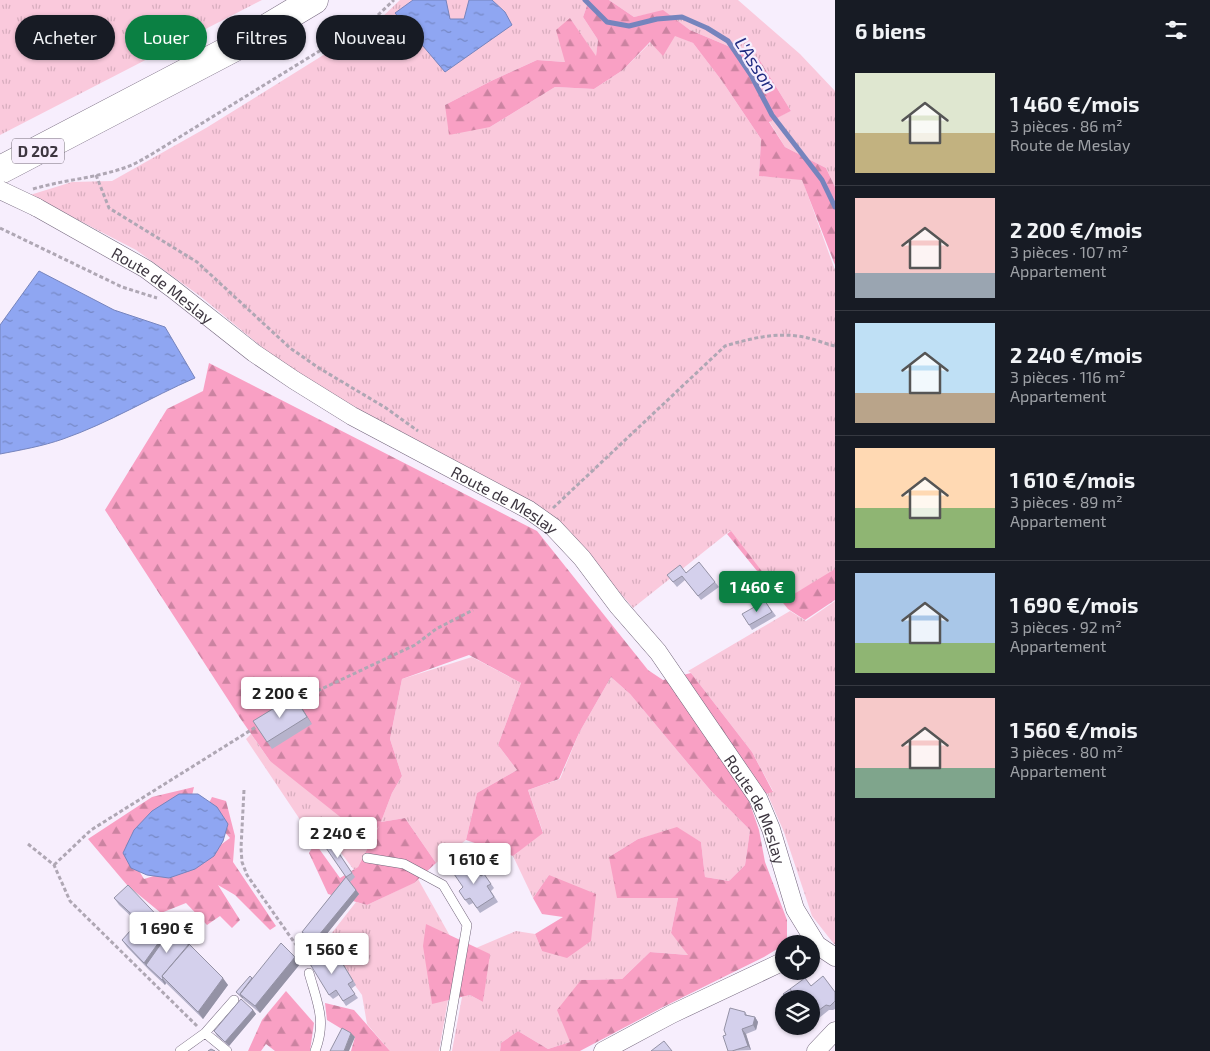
<!DOCTYPE html>
<html lang="fr">
<head>
<meta charset="utf-8">
<style>
	:root { --surface:#171b24; --page:#242831; --text:#f1f3f6; --muted:#9ea1a6; --line:#363941; --accent:#0b8043 }
	body { margin:0; font-family:"Exo 2",sans-serif; background:var(--page); color:var(--text); height:100vh; display:flex; flex-direction:column; font-size:19px; white-space:nowrap }
	* { box-sizing:border-box; margin:0 }
	p { font-size:16px; color:var(--muted) }
	.icon { flex:none; width:28px; height:28px; fill:none; stroke:currentColor; stroke-width:2; stroke-linecap:round; stroke-linejoin:round }
	.map { position:relative; flex:1; overflow:hidden }
	.panel { display:flex; flex-direction:column; background:var(--surface); width:375px }
	.panel>* { flex:none }
	.banner { position:absolute; left:15px; top:15px; width:475px; height:45px; display:flex; gap:10px }
	.controls { position:absolute; left:775px; top:935px; display:grid; gap:10px }
	.controls a { display:grid; place-items:center; width:45px; height:45px; border-radius:50%; background:var(--surface); box-shadow:0 1px 4px #0004; font-size:25px }
	.price { position:absolute; translate:-50% -42px; padding:0 11px; border-radius:5px; background:#fff; color:#222; font-size:16px; line-height:32px; filter:drop-shadow(0 1px 2px #0008) }
	.price::after { content:''; position:absolute; left:50%; top:30px; width:15px; height:11px; margin-left:-8px; background:inherit; clip-path:polygon(0 0,100% 0,50% 100%) }
	.price.selected { background:var(--accent); color:#fff }
	ul { padding:0; list-style:none }
	li { display:flex; align-items:center; gap:15px; height:125px; padding:0 20px }
	li+li { border-top:1px solid var(--line) }
	li span { display:grid; place-items:center; flex:none; width:140px; height:100px; border-radius:0px; color:#555 }
	li>.icon { margin-inline-start:auto }
	span .icon { width:60px; height:60px; fill:#fffc; stroke-width:1 }
	li b { font-size:21px }
	h2 { display:flex; justify-content:space-between; align-items:center; height:60px; padding:0 20px; font-size:21px }
	.pill { padding:0 18px; border-radius:22px; background:var(--surface); box-shadow:0 1px 4px #0004; font-size:18px; line-height:45px }
	.pill.selected { background:var(--accent); color:#fff }
	main { display:flex; flex:1; min-height:0 }
	.map>svg:first-child { display:block }
</style>
</head>
<body>
<main>
<div class="map">
<svg width="835" height="1051" viewBox="0 0 835 1051">
	<defs>
		<pattern id="grass-tufts" width="24" height="20" patternUnits="userSpaceOnUse" patternTransform="scale(1.25)"><rect width="24" height="20" fill="#fac9dc"/><path d="M3 7l-1-3M5 7V3M7 7l1-3M15 17l-1-3M17 17v-4M19 17l1-3" fill="none" stroke="#d7adbe"/></pattern>
		<pattern id="forest-firs" width="22" height="20" patternUnits="userSpaceOnUse" patternTransform="scale(1.25)"><rect width="22" height="20" fill="#f9a0c4"/><path d="M5 1l3.5 6h-7zM16 11l3.5 6h-7z" fill="#cb83a1"/></pattern>
		<pattern id="water-ripples" width="26" height="14" patternUnits="userSpaceOnUse" patternTransform="scale(1.25)"><rect width="26" height="14" fill="#8fa6f2"/><path d="M2 4q2-2 4 0t4 0M15 11q2-2 4 0t4 0" fill="none" stroke="#7688c5"/></pattern>
	</defs>
	<rect width="100%" height="100%" fill="#f7eefd"/>
	<path fill="url(#grass-tufts)" d="M0,0H262L0,135Z
		M400,0H589L583,17L598,40L596,57L570,18L566,62L537,60L491,81L445,105L490,127L555,87L594,89L623,70L651,42L675,35L693,43L722,81L761,139L759,176L802,179L835,270V570L784,600L730,531L633,608L557,519L484,476L388,427L280,362L200,296L136,250L30,195L72,182L112,181L206,128L378,21Z
		M609,0H738L800,54L835,91V187L826,168L785,147L769,121L791,111L759,59L690,30L663,11L634,17Z
		M835,601V944H834L812,916L784,832L767,793L773,791L752,752L691,673L688,671L790,611L806,621Z
		M472,657L521,683L498,745L517,770L477,793L466,840L436,863L405,818L381,822L358,867L354,870L329,837L317,845L246,739L251,734L270,761L381,822L392,793L402,776L390,739L402,679Z
		M611,677L630,694L711,791L750,830L745,865L729,881L705,877L701,842L677,828L638,839L609,857L678,898L671,933L689,955L650,952L622,979L581,980L570,1042L548,1049L518,1031L501,1043L500,1051H452L462,997L470,995L483,1002L489,954L476,948L516,931L535,934L542,951L591,940L549,875L533,898L513,856L543,832L528,790L560,779L579,733Z
		M418,879L450,936L426,925L432,1003L448,1000L439,1051H390L367,1024L362,995L324,943L356,902L367,905L413,883Z"/>
	<path fill="url(#forest-firs)" d="M589,0H609L634,17L663,10L690,30L759,59L791,111L769,122L785,147L826,168L835,187V265L802,180L759,176L761,139L722,81L693,43L675,36L663,56L650,42L623,70L594,89L555,87L490,127L449,135L445,105L491,81L537,60L565,62L556,30L570,18L596,56L598,40L583,17Z
		M209,363L537,531L648,670L663,680L691,673L752,752L773,792L748,798L759,830L765,862L787,920V943L764,957L663,1007L580,1051H500L501,1043L518,1031L548,1049L570,1042L557,1010L581,980L622,979L650,952L688,955L671,933L678,898H617L609,857L638,839L677,827L701,842L705,877L729,881L745,865L750,830L711,791L630,694L611,677L579,733L559,779L528,790L543,833L513,856L466,840L477,793L517,770L498,745L521,683L469,655L402,679L390,739L402,776L392,793L381,822L405,818L436,863L414,883L367,905L328,894L309,853L315,843L340,878L358,867L379,826L368,839L270,761L240,718L105,510L167,409L203,391Z
		M731,531L784,600L835,569V600L805,620L788,609L727,534Z
		M194,787L190,804L127,851L144,879L196,863L230,838L221,828L203,815L212,797L226,801L235,836L233,862L276,926L270,930L235,895L218,885L240,920L232,928L220,916L207,925L186,903L161,913L127,885L88,839L152,797Z
		M549,875L596,894L591,941L567,958L542,951L535,934L563,917L542,914L533,898Z
		M426,924L490,954L483,1002L470,995L432,1004L423,946Z
		M286,991L314,1023L310,1051H275L266,1044L261,1051H248L262,1020Z
		M325,1003L354,1010L390,1051H351L355,1037L327,1020Z"/>
	<path fill="url(#water-ripples)" stroke="#7684bd" d="M413,0H446L450,19H464L469,0H492L505,12L512,25L445,72L395,13Z
		M39,271L114,310L165,327L195,378C151,397 109,423 63,439C43,446 21,450 0,454V325Z
		M179,794H198L217,807L228,824L223,841L214,856L195,869L169,878L147,875L131,868L123,853L134,830L152,811Z"/>
	<g fill="none" stroke-linecap="round" stroke-linejoin="round">
		<path stroke="#7684bd" stroke-width="5" d="M585,0L607,22L629,26L657,19L682,17L707,28L728,41L751,75L772,115L822,180L835,207"/>
		<defs>
			<path id="lane" d="M367,858L404,864L443,885L467,925L445,1051
				M309,973C317,1002 327,1021 315,1051
				M205,1033L234,1000
				M180,1051L205,1033L227,1051"/>
			<g id="street">
				<path id="s1" d="M36,207L146,269L173,289L254,353L294,380L352,416L529,510L553,527L582,558L618,606L658,652L758,798L771,829L795,909L817,945L835,957"/>
				<path d="M603,1051L672,1014L784,961"/>
				<path d="M816,1051L835,1031"/>
			</g>
			<path id="primary" d="M0,170L237,46L314,0"/>
		</defs>
		<use href="#lane" stroke="#71647a" stroke-width="10"/>
		<use href="#street" stroke="#71647a" stroke-width="19"/>
		<use href="#primary" stroke="#71647a" stroke-width="29"/>
		<path stroke="#afa7b4" stroke-width="3" stroke-dasharray="4 2.5" stroke-linecap="butt" d="M96,175L109,208L197,262L290,348L319,368L386,408L418,431
			M33,189C63,180 95,178 124,168C134,165 143,159 152,154L378,15L394,0
			M0,228L122,287L157,298
			M553,508L725,346C752,338 780,331 808,338C817,340 826,344 835,346
			M295,704L317,691L415,645L436,629L473,610
			M244,790L241,848L242,862L247,875L308,962
			M28,844L54,865L70,901L197,1026
			M54,865L91,830L259,725"/>
		<use href="#lane" stroke="#fff" stroke-width="9"/>
		<use href="#street" stroke="#fff" stroke-width="18"/>
		<use href="#primary" stroke="#fff" stroke-width="28"/>
		<defs>
			<path id="street-bridge" d="M0,190L36,207"/>
		</defs>
		<use href="#street-bridge" stroke="#71647a" stroke-width="19" stroke-linecap="butt"/>
		<use href="#street-bridge" stroke="#fff" stroke-width="18"/>
	</g>
	<path fill="#b6b3cb" d="M686,573L715,582L719,587L701,600L685,580L677,587L667,575Z
		M765,601L776,616L752,630L749,625Z
		M294,696L312,724L272,749L253,721Z
		M330,840L355,877L350,882L359,894L317,946L305,937L302,932L346,877Z
		M484,874L494,888L491,891L498,902L480,913L473,903L469,905L465,900L463,887Z
		M114,898L169,928L228,985L203,1019L166,983L165,985L149,970L127,947L122,940L138,923L119,905Z
		M295,957L300,964L260,1013L245,1001L236,992L252,978Z
		M338,963L344,965L356,985L351,989L358,998L346,1006L339,995L333,999L329,995Z
		M811,986L835,992V1009L833,1010H829L814,1022L811,1018Z
		M253,1010L256,1014L229,1046L217,1036L214,1031Z
		M745,1012L747,1015L755,1017L758,1022L756,1030L746,1034L751,1050L728,1051L726,1035Z"/>
	<path fill="#9492a5" d="M294,696L299,703L312,724L307,717Z
		M356,890L359,894L317,946L314,941Z
		M169,928L174,935L146,965L144,963Z
		M295,957L300,964L260,1013L255,1006Z
		M223,978L228,985L203,1019L198,1012Z
		M163,979L166,983L165,985L162,980Z
		M253,1010L256,1014L229,1046L225,1042Z
		M755,1017L758,1022L756,1030L753,1025Z
		M742,1029L746,1034L751,1050L748,1046Z
		M351,1033L355,1037L349,1051H344Z"/>
	<path fill="#d4d0ec" stroke="#9492a5" d="M699,562L715,582L698,596L682,576L673,582L667,575L680,565L686,573Z
		M765,601L772,612L749,625L742,614Z
		M294,696L307,717L267,742L253,721Z
		M330,840L352,873L346,877L324,845Z
		M472,862L481,876L484,874L491,884L487,886L494,897L477,908L470,898L465,900L459,891L463,887L454,874Z
		M346,877L356,890L314,941L302,932Z
		M128,885L169,928L144,963L122,940L139,921L114,898Z
		M170,931L189,945L162,976L163,979L162,980L146,965Z
		M281,943L295,957L255,1006L240,994Z
		M189,944L223,978L198,1012L162,976Z
		M322,949L329,958L333,956L337,963L341,961L353,981L348,984L355,994L343,1001L336,990L329,995L307,959Z
		M250,976L252,978L240,994L243,998L236,992Z
		M823,976L835,992V1001L830,1006L826,1005L811,1016V999H797L790,989L805,978L811,986Z
		M790,989L797,999H787L783,994Z
		M241,999L253,1010L225,1042L214,1031Z
		M730,1008L745,1012V1015L755,1017L753,1025L742,1029L748,1046L732,1051H728L723,1036L726,1035L724,1030Z
		M342,1028L351,1033L344,1051H330Z
		M664,1041L672,1051H651Z
		M211,1049L215,1051H208Z"/>
	<g text-anchor="middle" dominant-baseline="central" stroke-width="4.5" stroke-linejoin="round" paint-order="stroke">
		<rect fill="#f7eefd" stroke="#756d79" stroke-width="1" x="12" y="138.5" width="52" height="25" rx="4"/>
		<g font-size="15" font-weight="bold" fill="#3d3640">
			<text x="38" y="151">D 202</text>
		</g>
		<g font-size="16" fill="#3d3640" stroke="#f7eefd">
			<text stroke="none"><textPath href="#s1" startOffset="149">Route de Meslay</textPath></text>
			<text stroke="none"><textPath href="#s1" startOffset="554">Route de Meslay</textPath></text>
			<text stroke="none"><textPath href="#s1" startOffset="959">Route de Meslay</textPath></text>
		</g>
		<g font-size="18" font-style="italic" fill="#212c82" stroke="#f7eefd">
			<text transform="translate(756 64) rotate(57)">L'Asson</text>
		</g>
	</g>
</svg>
<div class="controls">
<a><svg class="icon" aria-label="locate" viewBox="0 0 24 24"><circle cx="12" cy="12" r="6"/><path d="M12 2v4M12 18v4M2 12h4M18 12h4"/></svg></a>
<a><svg class="icon" aria-label="layers" viewBox="0 0 24 24"><path d="M12 4l9 5-9 5-9-5zM3 14l9 5 9-5"/></svg></a>
</div>
<b class="price selected" style="left:757px;top:613px">1 460 €</b>
<b class="price" style="left:280px;top:719px">2 200 €</b>
<b class="price" style="left:338px;top:859px">2 240 €</b>
<b class="price" style="left:474px;top:885px">1 610 €</b>
<b class="price" style="left:167px;top:954px">1 690 €</b>
<b class="price" style="left:332px;top:975px">1 560 €</b>
<div class="banner">
<a class="pill">Acheter</a>
<a class="pill selected">Louer</a>
<a class="pill">Filtres</a>
<a class="pill">Nouveau</a>
</div>
</div>
<section class="panel">
<h2>6 biens<svg class="icon" aria-label="filters" viewBox="0 0 24 24"><path d="M4 7h16M4 17h16"/><circle cx="9" cy="7" r="2"/><circle cx="15" cy="17" r="2"/></svg></h2>
<ul>
<li><span style="background:linear-gradient(#dfe7d0 60%,#c2b280 0)"><svg class="icon" aria-label="home" viewBox="0 0 24 24"><path d="M3 11l9-7 9 7M6 9v11h12V9"/></svg></span><div><b>1 460 €/mois</b><p>3 pièces · 86 m²</p><p>Route de Meslay</p></div></li>
<li><span style="background:linear-gradient(#f6c9c9 75%,#9aa5b1 0)"><svg class="icon" aria-label="home" viewBox="0 0 24 24"><path d="M3 11l9-7 9 7M6 9v11h12V9"/></svg></span><div><b>2 200 €/mois</b><p>3 pièces · 107 m²</p><p>Appartement</p></div></li>
<li><span style="background:linear-gradient(#bfe0f5 70%,#b9a48a 0)"><svg class="icon" aria-label="home" viewBox="0 0 24 24"><path d="M3 11l9-7 9 7M6 9v11h12V9"/></svg></span><div><b>2 240 €/mois</b><p>3 pièces · 116 m²</p><p>Appartement</p></div></li>
<li><span style="background:linear-gradient(#ffd9b3 60%,#8fb573 0)"><svg class="icon" aria-label="home" viewBox="0 0 24 24"><path d="M3 11l9-7 9 7M6 9v11h12V9"/></svg></span><div><b>1 610 €/mois</b><p>3 pièces · 89 m²</p><p>Appartement</p></div></li>
<li><span style="background:linear-gradient(#a9c7e8 70%,#8fb573 0)"><svg class="icon" aria-label="home" viewBox="0 0 24 24"><path d="M3 11l9-7 9 7M6 9v11h12V9"/></svg></span><div><b>1 690 €/mois</b><p>3 pièces · 92 m²</p><p>Appartement</p></div></li>
<li><span style="background:linear-gradient(#f6c9c9 70%,#7fa58c 0)"><svg class="icon" aria-label="home" viewBox="0 0 24 24"><path d="M3 11l9-7 9 7M6 9v11h12V9"/></svg></span><div><b>1 560 €/mois</b><p>3 pièces · 80 m²</p><p>Appartement</p></div></li>
</ul>
</section>
</main>
</body>
</html>
